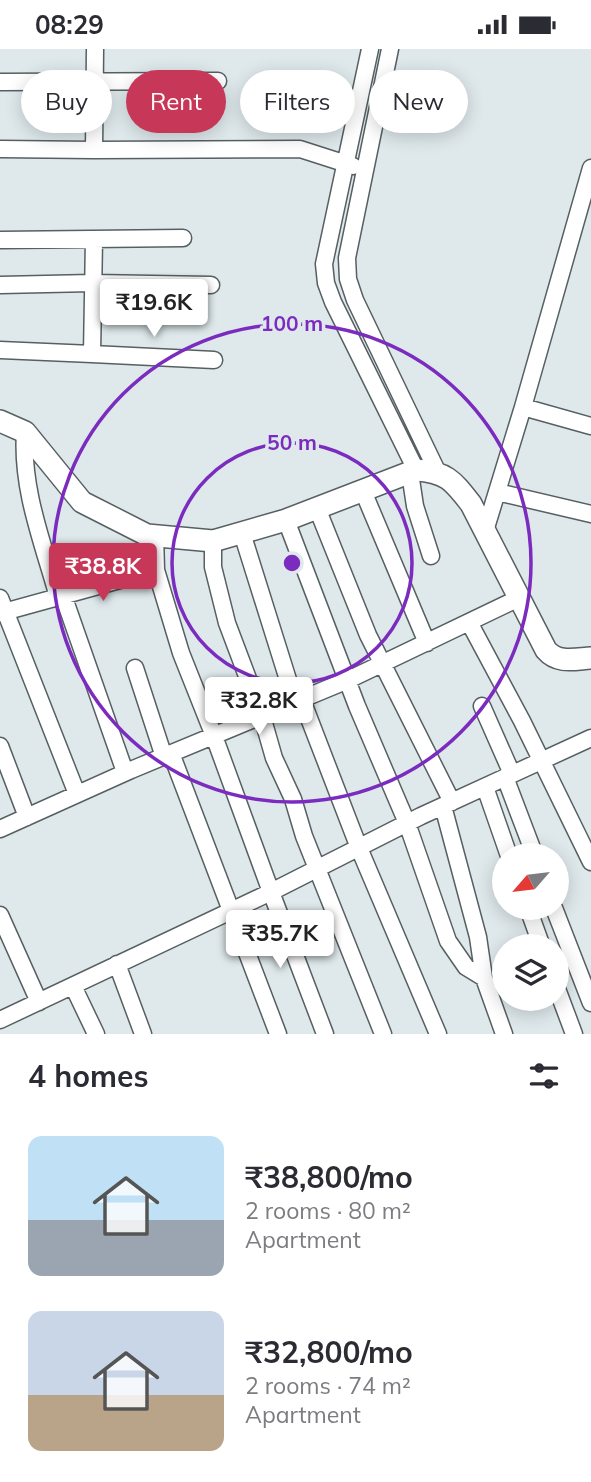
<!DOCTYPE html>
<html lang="en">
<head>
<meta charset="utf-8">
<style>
	:root { --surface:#fff; --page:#f7f7f7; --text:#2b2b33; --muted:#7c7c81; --accent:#c73858 }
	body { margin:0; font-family:Mulish,sans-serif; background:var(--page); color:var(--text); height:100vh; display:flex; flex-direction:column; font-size:26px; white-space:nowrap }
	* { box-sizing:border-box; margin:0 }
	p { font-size:23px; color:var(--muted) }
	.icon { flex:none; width:38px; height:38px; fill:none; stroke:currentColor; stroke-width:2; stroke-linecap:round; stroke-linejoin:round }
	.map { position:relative; height:985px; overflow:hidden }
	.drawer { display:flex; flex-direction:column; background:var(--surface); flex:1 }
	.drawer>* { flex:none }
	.guide { position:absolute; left:21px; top:21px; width:550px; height:63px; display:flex; gap:14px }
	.needle { width:46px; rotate:242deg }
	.buttons { position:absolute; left:492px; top:794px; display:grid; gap:14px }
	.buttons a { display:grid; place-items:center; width:77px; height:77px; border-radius:50%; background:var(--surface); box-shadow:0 4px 18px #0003; font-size:35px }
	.price { position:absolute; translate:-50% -60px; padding:0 16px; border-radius:7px; background:#fff; color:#222; font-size:23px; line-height:46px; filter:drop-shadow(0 2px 4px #0008) }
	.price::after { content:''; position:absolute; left:50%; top:42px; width:21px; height:16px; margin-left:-10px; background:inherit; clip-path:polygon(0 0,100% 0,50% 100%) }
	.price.current { background:var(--accent); color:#fff }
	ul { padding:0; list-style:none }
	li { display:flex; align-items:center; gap:21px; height:175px; padding:0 28px }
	li span { display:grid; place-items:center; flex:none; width:196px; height:140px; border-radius:14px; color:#555 }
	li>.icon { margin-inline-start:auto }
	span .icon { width:84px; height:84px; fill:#fffc; stroke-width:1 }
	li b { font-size:30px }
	h2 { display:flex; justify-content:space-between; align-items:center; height:84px; padding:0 28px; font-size:30px }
	.chip { padding:0 24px; border-radius:32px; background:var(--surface); box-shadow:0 4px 18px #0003; font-size:24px; line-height:63px }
	.chip.current { background:var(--accent); color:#fff }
	.status { display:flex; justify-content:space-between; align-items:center; height:49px; padding:0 35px; background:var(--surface); direction:ltr }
	.status svg { height:19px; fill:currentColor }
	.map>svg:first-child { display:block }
</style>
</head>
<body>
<div class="status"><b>08:29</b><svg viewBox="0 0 49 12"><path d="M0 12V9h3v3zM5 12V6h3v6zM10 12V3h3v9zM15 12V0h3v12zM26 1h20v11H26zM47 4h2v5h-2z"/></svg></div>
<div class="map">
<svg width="591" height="985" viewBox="0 0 591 985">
	<rect width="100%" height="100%" fill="#dfe9ec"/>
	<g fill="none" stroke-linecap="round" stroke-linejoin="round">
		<defs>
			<path id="minor" d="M95,0L94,101L300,100L353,117
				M370,0L324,215L326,234L333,253L416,421
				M390,0L347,209L348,230L355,251L437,422
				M0,33L218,32
				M0,100L94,101
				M591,119L523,358L591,377
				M0,191L183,189
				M0,236L92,234L211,236
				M0,301L92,305L94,190
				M92,305L214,311
				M25,383C21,440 43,494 58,548
				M410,424L415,457L431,507
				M363,442L427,594
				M497,443L591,465
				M317,459L368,586L452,753
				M286,471L357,657L407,774L448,892L466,918L484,929
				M485,482L523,358
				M242,484L295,653
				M213,492V518L227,574L262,667L274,709L293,750L304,787L383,985
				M156,521L181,604L214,687L271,843L421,767L591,689
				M63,546L125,723
				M0,549L77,745
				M0,564L156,521L155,486
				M469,573L522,672L591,813
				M135,619L164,708
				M302,651L359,799L438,985
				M482,657L512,725
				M0,697L27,768
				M171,704L278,985
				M505,728L535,807
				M485,738L509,807
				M443,757L478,888L484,929L504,985
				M0,780L131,721L348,631L519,549
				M528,859L542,898
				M554,859L591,954
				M0,866L39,953
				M117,915L143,985
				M73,937L96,985
				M556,937L574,985
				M0,971L271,843L325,985"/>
			<path id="tertiary" d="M0,372L25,383L82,453L147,486L213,492L286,471L416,421C447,423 453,432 471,455L546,601C558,615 575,610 591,609"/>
		</defs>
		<use href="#minor" stroke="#565f62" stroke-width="19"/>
		<use href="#tertiary" stroke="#565f62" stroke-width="24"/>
		<use href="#minor" stroke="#fff" stroke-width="16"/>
		<use href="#tertiary" stroke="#fff" stroke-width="21"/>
	</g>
	<g fill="none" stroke="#7b2cbf" stroke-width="3.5">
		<circle cx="292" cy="514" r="120"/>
		<circle cx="292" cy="514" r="239"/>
	</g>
	<circle cx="292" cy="514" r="10" fill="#7b2cbf" stroke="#dfe9ec" stroke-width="3.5"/>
	<g font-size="21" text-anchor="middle" font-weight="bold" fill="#7b2cbf" stroke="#dfe9ec" stroke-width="7" stroke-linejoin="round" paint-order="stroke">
		<text x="292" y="282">100 m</text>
		<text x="292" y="401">50 m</text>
	</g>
</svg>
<div class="buttons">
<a><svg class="needle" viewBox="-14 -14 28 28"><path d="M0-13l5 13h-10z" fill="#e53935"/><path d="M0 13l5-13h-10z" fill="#7c7c81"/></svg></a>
<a><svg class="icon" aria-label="layers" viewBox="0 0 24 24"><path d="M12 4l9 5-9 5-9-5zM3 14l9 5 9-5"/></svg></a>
</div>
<b class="price" style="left:154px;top:290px">₹19.6K</b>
<b class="price current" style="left:103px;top:554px">₹38.8K</b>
<b class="price" style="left:259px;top:688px">₹32.8K</b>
<b class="price" style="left:280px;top:921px">₹35.7K</b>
<div class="guide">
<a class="chip">Buy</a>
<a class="chip current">Rent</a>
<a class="chip">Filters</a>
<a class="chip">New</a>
</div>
</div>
<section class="drawer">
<h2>4 homes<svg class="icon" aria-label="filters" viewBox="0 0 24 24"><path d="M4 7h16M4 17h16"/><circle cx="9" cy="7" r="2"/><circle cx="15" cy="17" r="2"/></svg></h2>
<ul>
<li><span style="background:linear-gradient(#bfe0f5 60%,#9aa5b1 0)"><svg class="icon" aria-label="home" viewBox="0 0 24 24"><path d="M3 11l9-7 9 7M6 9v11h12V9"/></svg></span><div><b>₹38,800/mo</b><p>2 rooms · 80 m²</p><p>Apartment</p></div></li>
<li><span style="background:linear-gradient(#c9d6e8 60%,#b9a48a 0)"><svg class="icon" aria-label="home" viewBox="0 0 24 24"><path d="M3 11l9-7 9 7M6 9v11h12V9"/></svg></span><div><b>₹32,800/mo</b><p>2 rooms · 74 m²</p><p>Apartment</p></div></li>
</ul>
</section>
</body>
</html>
